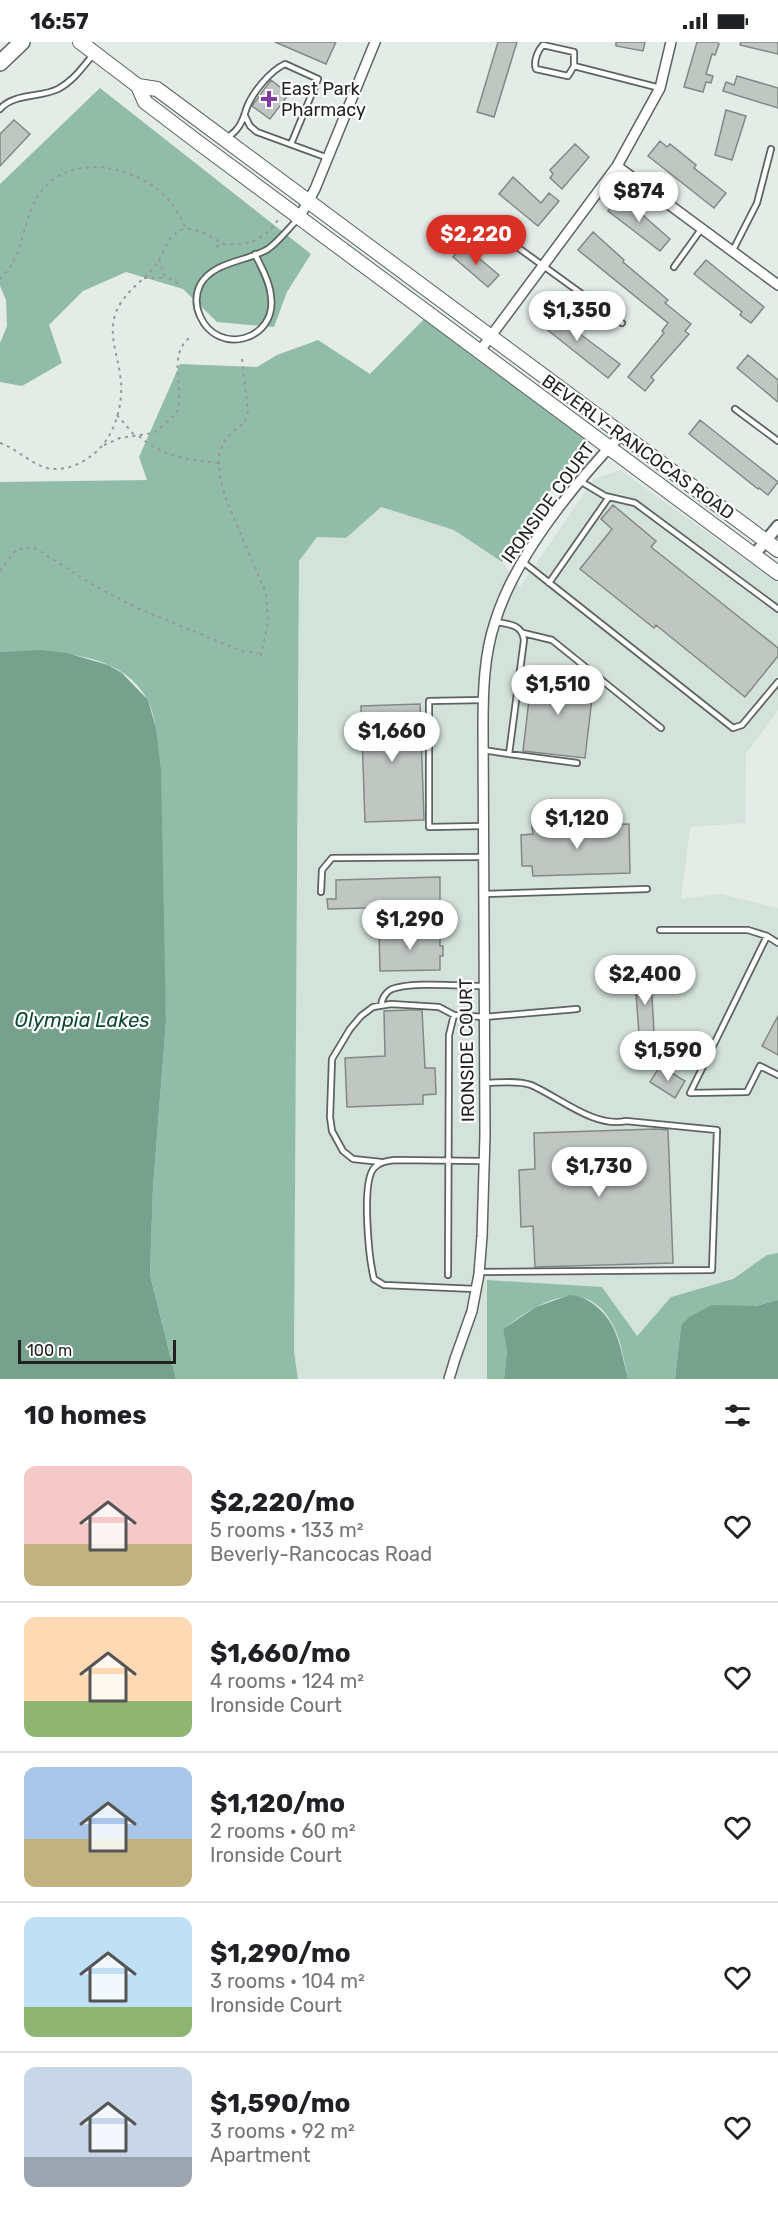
<!DOCTYPE html>
<html lang="en">
<head>
<meta charset="utf-8">
<style>
	:root { --surface:#fff; --page:#f2f2f2; --text:#202124; --muted:#757577; --line:#e0e0e0; --accent:#d93025 }
	body { margin:0; font-family:Rubik,sans-serif; background:var(--page); color:var(--text); height:100vh; display:flex; flex-direction:column; font-size:22px; white-space:nowrap }
	* { box-sizing:border-box; margin:0 }
	p { font-size:20px; color:var(--muted) }
	.icon { flex:none; width:33px; height:33px; fill:none; stroke:currentColor; stroke-width:2; stroke-linecap:round; stroke-linejoin:round }
	.map { position:relative; height:1337px; overflow:hidden }
	.side { display:flex; flex-direction:column; background:var(--surface); flex:1 }
	.side>* { flex:none }
	.scale { position:absolute; left:18px; bottom:15px; width:158px; box-sizing:border-box; padding-left:6px; border:3px solid #1f2220; border-top:0; font-size:16px; line-height:21px; white-space:nowrap; color:#1f2220; -webkit-text-stroke:4px #fff; paint-order:stroke }
	.price { position:absolute; translate:-50% -51px; padding:0 14px; border-radius:21px; background:#fff; color:#222; font-size:20px; line-height:39px; filter:drop-shadow(0 2px 3px #0008) }
	.price::after { content:''; position:absolute; left:50%; top:36px; width:18px; height:14px; margin-left:-9px; background:inherit; clip-path:polygon(0 0,100% 0,50% 100%) }
	.price.active { background:var(--accent); color:#fff }
	ul { padding:0; list-style:none }
	li { display:flex; align-items:center; gap:18px; height:150px; padding:0 24px }
	li+li { border-top:2px solid var(--line) }
	li span { display:grid; place-items:center; flex:none; width:168px; height:120px; border-radius:12px; color:#555 }
	li>.icon { margin-inline-start:auto }
	span .icon { width:72px; height:72px; fill:#fffc; stroke-width:1 }
	li b { font-size:26px }
	h2 { display:flex; justify-content:space-between; align-items:center; height:72px; padding:0 24px; font-size:26px }
	.status { display:flex; justify-content:space-between; align-items:center; height:42px; padding:0 30px; background:var(--surface); direction:ltr }
	.status svg { height:16px; fill:currentColor }
	.map>svg:first-child { display:block }
</style>
</head>
<body>
<div class="status"><b>16:57</b><svg viewBox="0 0 49 12"><path d="M0 12V9h3v3zM5 12V6h3v6zM10 12V3h3v9zM15 12V0h3v12zM26 1h20v11H26zM47 4h2v5h-2z"/></svg></div>
<div class="map">
<svg width="778" height="1337" viewBox="0 0 778 1337">
	<rect width="100%" height="100%" fill="#e4ece8"/>
	<path fill="#d3e2da" d="M620,428L778,541V668L746,712L745,781L690,785L681,857L720,852L778,866V1211L767,1213L733,1237L671,1255L636,1294L487,1337H298L294,1309L299,519L317,495L346,496L380,465L455,488L502,520L520,545L594,437Z"/>
	<path fill="#91bda8" d="M100,46L311,212L287,250L274,285L217,280L183,247L126,230L83,249L49,283L62,321L22,344L0,340V301L7,284L6,258L0,244V142Z
		M425,276L585,397L502,520L454,488L381,465L346,496L317,495L299,519L294,1309L298,1337H176L150,1233L153,1145L166,980L156,686C154,677 152,667 148,659C123,608 48,608 0,610V440L147,438L139,415L180,322L257,325L277,313L318,298L370,332Z
		M778,1211V1258L681,1284L675,1337H628C624,1321 622,1302 615,1287C588,1230 540,1259 503,1287L507,1309L504,1337H487V1238L602,1245L637,1294L671,1255L733,1237L767,1213Z"/>
	<path fill="#76a28d" d="M41,608L67,611L108,623L122,631L148,658L156,686L161,729L166,980L153,1145L150,1233L176,1337H0V610Z
		M570,1253C580,1254 584,1256 592,1261C619,1281 620,1306 628,1337H504L507,1309L503,1287L536,1265Z
		M778,1258V1337H675L681,1284L689,1275L712,1263L756,1264Z"/>
	<path fill="#c0c7c3" stroke="#828985" stroke-width="1.5" d="M275,0H336L326,22Z
		M498,0H517L494,75L477,70Z
		M616,0H645L643,9L616,4Z
		M697,0H717L719,2L715,13L712,12L706,32L713,34L711,41L706,40L703,50L684,45Z
		M741,0H778V12L740,3Z
		M737,34L778,46V66L723,49L726,40L734,43Z
		M271,38L289,52L270,77L252,64Z
		M726,68L746,74L732,118L715,113Z
		M14,78L30,92L0,124V92Z
		M660,99L667,105L670,102L696,123L694,126L726,151L714,166L648,114Z
		M575,102L589,115L562,147L550,136L553,132L550,128Z
		M513,135L541,161L549,151L559,159L538,184L499,152Z
		M621,154L670,197L660,209L608,169Z
		M593,190L624,218L623,220L668,258L665,261L691,282L685,289L689,292L651,335L654,338L645,349L628,335L664,291L662,289L668,281L578,208Z
		M463,203L499,233L488,245L453,215Z
		M706,218L764,265L751,281L740,273L742,270L694,232Z
		M540,262L620,322L608,336L540,282L544,277L534,270Z
		M748,313L778,338V360L737,326Z
		M700,378L778,440L768,453L759,446L758,447L689,392Z
		M613,463L656,499L651,505L778,606V614L745,655L656,583L654,586L580,527L612,487L601,477Z
		M532,632L594,639L585,716L523,709Z
		M420,662L424,778L365,780L361,664Z
		M629,782L630,831L533,834L532,824H522L521,793L533,792L532,785Z
		M440,835V864L328,867L327,857H336V838Z
		M440,889V904H443V914H440V928L380,929L379,890Z
		M651,936L654,991L639,992L635,937Z
		M409,968H422L425,1026H435L436,1052L423,1053V1062L347,1065L345,1016L385,1014L384,969Z
		M778,974V1013L762,1004Z
		M660,1024L685,1039L675,1056L650,1040Z
		M656,1087L668,1088L673,1221L535,1225L533,1184L521,1185L519,1128L535,1127L534,1091Z"/>
	<g fill="none" stroke-linecap="round" stroke-linejoin="round">
		<defs>
			<path id="service" d="M543,3L574,10V24L568,34L536,27C533,20 538,8 543,3Z
				M574,24L660,46
				M0,67C14,51 40,56 58,47C73,39 82,26 92,14
				M245,74L250,84L257,90L328,116
				M226,97C229,94 234,91 237,87C243,80 244,73 247,65C253,50 270,29 285,22L318,37L291,102
				M502,194L622,281
				M733,208L757,161L771,107
				M255,212C261,225 270,240 271,255C277,298 218,315 200,274C195,263 195,254 200,243C213,219 247,220 268,207C278,200 288,187 297,178
				M674,225L702,186
				M735,367L778,399
				M580,439L605,454L635,461L778,567
				M523,520L733,686L742,683L778,640
				M549,541L609,455
				M523,591L552,598L661,686
				M483,708L509,712L524,598C522,582 508,582 495,580
				M509,712L577,721
				M482,784L429,785V659L483,658
				M321,850L322,828L332,816L482,815
				M483,852L647,847
				M660,888H748L767,894
				M778,901L767,894L690,1051L747,1050L760,1024L778,1033
				M381,963C382,957 384,952 390,948C408,939 462,944 483,944
				M381,1120L353,1117L343,1109L332,1089L330,1075L332,1017L350,987L361,974L373,965L391,962L439,965L454,973L484,975L577,967
				M479,1230L712,1228L717,1088L626,1079C594,1086 559,1055 531,1043C518,1038 497,1041 484,1041
				M448,1233L449,993L454,973
				M475,1247L384,1243L374,1237C369,1217 361,1141 374,1126C379,1120 387,1119 395,1118L483,1119"/>
			<path id="minor" d="M617,124L778,243
				M299,176L315,147L375,0
				M479,310L617,124L660,46L671,0
				M449,1337L455,1317L472,1269L479,1232L482,1194L485,1093L483,684C483,649 484,613 495,580C515,514 575,441 622,392"/>
			<path id="tertiary" d="M754,513L778,484"/>
			<path id="primary" d="M80,0L138,44L157,47L778,508
				M138,44L145,60L199,101L778,531"/>
			<path id="trunk" d="M0,21L22,0"/>
		</defs>
		<use href="#service" stroke="#5d6460" stroke-width="8"/>
		<use href="#minor" stroke="#5d6460" stroke-width="12"/>
		<use href="#tertiary" stroke="#5d6460" stroke-width="14"/>
		<use href="#primary" stroke="#5d6460" stroke-width="16"/>
		<use href="#trunk" stroke="#5d6460" stroke-width="18"/>
		<path stroke="#959b97" stroke-width="2" stroke-dasharray="3 4.5" stroke-linecap="butt" d="M216,205C224,201 231,203 240,202C258,201 271,189 280,175
			M159,217L164,233L179,242
			M144,236H165
			M0,237C26,214 21,173 43,147C74,111 132,124 163,152C174,162 180,174 186,186
			M242,317L248,369L245,380L232,390L224,400L219,412V421L220,436L227,460L266,551L268,580L260,618
			M117,373L135,394
			M139,394C161,414 190,419 219,421
			M0,401C19,407 32,425 53,427C66,428 81,422 91,414C115,397 125,360 120,332C117,311 109,294 115,273C123,248 148,238 160,216C164,210 166,202 171,196C186,176 208,194 224,202
			M104,403L120,396L154,391L177,371C185,346 167,315 189,296
			M0,529L16,508L33,505L97,545L137,566L242,609L261,612"/>
		<use href="#service" stroke="#fff" stroke-width="4.5"/>
		<use href="#minor" stroke="#fff" stroke-width="9"/>
		<use href="#tertiary" stroke="#fff" stroke-width="10"/>
		<use href="#primary" stroke="#fff" stroke-width="14"/>
		<use href="#trunk" stroke="#fff" stroke-width="15"/>
	</g>
	<path fill="#8637a7" stroke="#fff" stroke-width="2" d="M266 48h6v6h6v6h-6v6h-6v-6h-6v-6h6z"/>
	<g text-anchor="middle" dominant-baseline="central" stroke-width="4.5" stroke-linejoin="round" paint-order="stroke">
		<g font-size="18" fill="#1f2220" stroke="#fff" text-anchor="start">
			<text x="281" y="47">East Park<tspan x="281" dy="21">Pharmacy</tspan></text>
		</g>
		<g font-size="18" fill="#1f2220" stroke="#fff">
			<text transform="translate(638 405) rotate(36)">BEVERLY-RANCOCAS ROAD</text>
			<text transform="translate(548 461) rotate(-54)">IRONSIDE COURT</text>
			<text transform="translate(467 1008) rotate(-91)">IRONSIDE COURT</text>
		</g>
		<g font-size="20" font-style="italic" fill="#0d4833" stroke="#fff">
			<text x="82" y="978">Olympia Lakes</text>
		</g>
	</g>
</svg>
<div class="scale">100 m</div>
<b class="price" style="left:639px;top:181px">$874</b>
<b class="price active" style="left:476px;top:224px">$2,220</b>
<b class="price" style="left:577px;top:300px">$1,350</b>
<b class="price" style="left:558px;top:674px">$1,510</b>
<b class="price" style="left:392px;top:721px">$1,660</b>
<b class="price" style="left:577px;top:808px">$1,120</b>
<b class="price" style="left:410px;top:909px">$1,290</b>
<b class="price" style="left:645px;top:964px">$2,400</b>
<b class="price" style="left:668px;top:1040px">$1,590</b>
<b class="price" style="left:599px;top:1156px">$1,730</b>
</div>
<section class="side">
<h2>10 homes<svg class="icon" aria-label="filters" viewBox="0 0 24 24"><path d="M4 7h16M4 17h16"/><circle cx="9" cy="7" r="2"/><circle cx="15" cy="17" r="2"/></svg></h2>
<ul>
<li><span style="background:linear-gradient(#f6c9c9 65%,#c2b280 0)"><svg class="icon" aria-label="home" viewBox="0 0 24 24"><path d="M3 11l9-7 9 7M6 9v11h12V9"/></svg></span><div><b>$2,220/mo</b><p>5 rooms · 133 m²</p><p>Beverly-Rancocas Road</p></div><svg class="icon" aria-label="heart" viewBox="0 0 24 24"><path d="M12 20l-8-8c-3-5 5-10 8-4 3-6 11-1 8 4z"/></svg></li>
<li><span style="background:linear-gradient(#ffd9b3 70%,#8fb573 0)"><svg class="icon" aria-label="home" viewBox="0 0 24 24"><path d="M3 11l9-7 9 7M6 9v11h12V9"/></svg></span><div><b>$1,660/mo</b><p>4 rooms · 124 m²</p><p>Ironside Court</p></div><svg class="icon" aria-label="heart" viewBox="0 0 24 24"><path d="M12 20l-8-8c-3-5 5-10 8-4 3-6 11-1 8 4z"/></svg></li>
<li><span style="background:linear-gradient(#a9c7e8 60%,#c2b280 0)"><svg class="icon" aria-label="home" viewBox="0 0 24 24"><path d="M3 11l9-7 9 7M6 9v11h12V9"/></svg></span><div><b>$1,120/mo</b><p>2 rooms · 60 m²</p><p>Ironside Court</p></div><svg class="icon" aria-label="heart" viewBox="0 0 24 24"><path d="M12 20l-8-8c-3-5 5-10 8-4 3-6 11-1 8 4z"/></svg></li>
<li><span style="background:linear-gradient(#bfe0f5 75%,#8fb573 0)"><svg class="icon" aria-label="home" viewBox="0 0 24 24"><path d="M3 11l9-7 9 7M6 9v11h12V9"/></svg></span><div><b>$1,290/mo</b><p>3 rooms · 104 m²</p><p>Ironside Court</p></div><svg class="icon" aria-label="heart" viewBox="0 0 24 24"><path d="M12 20l-8-8c-3-5 5-10 8-4 3-6 11-1 8 4z"/></svg></li>
<li><span style="background:linear-gradient(#c9d6e8 75%,#9aa5b1 0)"><svg class="icon" aria-label="home" viewBox="0 0 24 24"><path d="M3 11l9-7 9 7M6 9v11h12V9"/></svg></span><div><b>$1,590/mo</b><p>3 rooms · 92 m²</p><p>Apartment</p></div><svg class="icon" aria-label="heart" viewBox="0 0 24 24"><path d="M12 20l-8-8c-3-5 5-10 8-4 3-6 11-1 8 4z"/></svg></li>
</ul>
</section>
</body>
</html>
